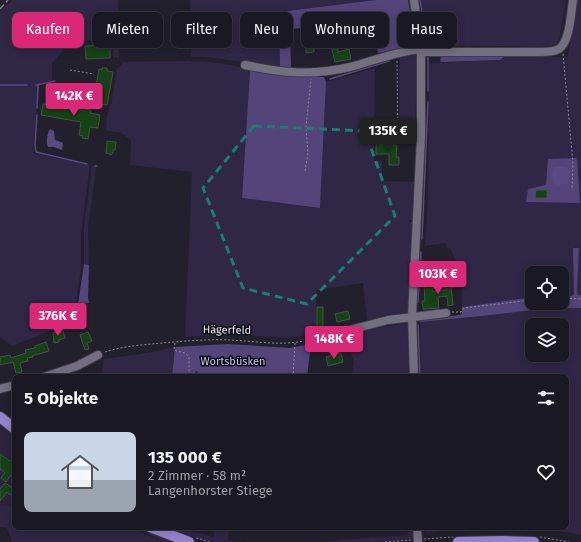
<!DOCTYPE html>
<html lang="de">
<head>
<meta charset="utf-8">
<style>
	:root { --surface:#1a1822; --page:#27252f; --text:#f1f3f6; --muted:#9fa0a5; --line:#383740; --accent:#db2777 }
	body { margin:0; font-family:"Fira Sans",sans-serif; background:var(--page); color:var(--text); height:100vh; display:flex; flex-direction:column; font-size:15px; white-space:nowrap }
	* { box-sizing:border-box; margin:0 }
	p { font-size:13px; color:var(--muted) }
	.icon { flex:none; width:22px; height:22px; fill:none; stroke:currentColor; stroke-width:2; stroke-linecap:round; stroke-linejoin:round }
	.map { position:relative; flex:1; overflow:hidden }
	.sheet { position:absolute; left:12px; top:374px; width:557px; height:156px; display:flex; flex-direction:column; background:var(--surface); border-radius:8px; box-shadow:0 2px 10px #0003,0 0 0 1px var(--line) }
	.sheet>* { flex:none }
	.top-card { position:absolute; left:12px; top:12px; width:557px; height:36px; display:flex; gap:8px }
	.buttons { position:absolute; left:525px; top:266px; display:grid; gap:8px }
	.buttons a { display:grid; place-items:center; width:44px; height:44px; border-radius:8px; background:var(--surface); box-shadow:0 2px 10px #0003,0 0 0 1px var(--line); font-size:20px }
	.price { position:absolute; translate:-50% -34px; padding:0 9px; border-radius:4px; background:var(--accent); color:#fff; font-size:13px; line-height:26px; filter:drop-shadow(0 1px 2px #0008) }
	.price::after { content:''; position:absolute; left:50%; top:24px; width:12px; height:9px; margin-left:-6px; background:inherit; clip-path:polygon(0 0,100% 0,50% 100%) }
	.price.selected { background:#222; color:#fff }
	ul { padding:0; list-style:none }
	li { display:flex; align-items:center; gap:12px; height:100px; padding:0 12px }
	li+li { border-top:1px solid var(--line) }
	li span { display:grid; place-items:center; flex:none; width:112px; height:80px; border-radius:8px; color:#555 }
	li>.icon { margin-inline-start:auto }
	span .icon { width:48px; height:48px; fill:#fffc; stroke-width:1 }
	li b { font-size:17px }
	h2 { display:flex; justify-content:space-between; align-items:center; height:48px; padding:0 12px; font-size:17px }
	.chip { padding:0 14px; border-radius:8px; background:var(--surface); box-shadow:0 2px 10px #0003,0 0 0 1px var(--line); font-size:14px; line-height:36px }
	.chip.selected { background:var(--accent); color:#fff }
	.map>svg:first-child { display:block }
</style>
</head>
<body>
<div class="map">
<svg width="581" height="542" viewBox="0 0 581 542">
	<rect width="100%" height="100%" fill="#23202e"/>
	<path fill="#2a253a" d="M0,422L15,434V503L13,506H0Z"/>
	<path fill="#2f2745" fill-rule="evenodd" d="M11,0H118L119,58L113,57V39C98,40 77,39 64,50C60,53 56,59 52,63V82L39,84L33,153L90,165L81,233V269L73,322L12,346L0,337V12Z
		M190,0H376L279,12L280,67L207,57H191Z
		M420,0H566L559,41L557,44L549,47L429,45Z
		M578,0H581V295H578L577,292L579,248L575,247L574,294L573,296H562V273H532V297L462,307L461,272L450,248H448L445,243L425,246L428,200L429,63L500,60L504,57H568ZM546,186L580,203L526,202Z
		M417,54L415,138H400L399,76L400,58Z
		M124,62C166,62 210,57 250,70L242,198L320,208L326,82L375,68L374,161H382V181L414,182L412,220H409V222H412L409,312L367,320L363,283L316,290L317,334L289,338L228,334L185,337L192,172L130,165L131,140L121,133L106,130L107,115L111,105L117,69Z
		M92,166L96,167L88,227L89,265L84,264V228Z
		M549,308H581V535C530,523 477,527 426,533L424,527H566V377H421L420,322L482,316ZM532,325H562V355H532Z
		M407,323L409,377H351L354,362L349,347L355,336L360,334L361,331Z
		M175,347L172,377H117L101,374L104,359L147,353Z
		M15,503V527H130L161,542L138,527H142L177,542H12L7,528L0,527V506H13Z
		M165,527H174L214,537L215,527H229L228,540L243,542H214L197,538Z
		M409,530L415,531L412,539L373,542H314L408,535Z"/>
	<path fill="#53447a" d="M376,0H408L416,45L378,53L372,16L327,26L290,29L291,68L280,67L279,12Z
		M502,55L504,57L500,60L441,62L440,60L441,56Z
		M250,70L292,77H324L326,82L320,208L242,198Z
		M577,158L580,203L526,202L528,189L546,185L548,159Z
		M573,248H579L577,292L578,295H581V308H549L482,316L420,322V320L460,315L462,314V307L532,297V303H562V296H572L574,294Z
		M84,264L89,265L88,298L89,303L78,304Z
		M228,344L290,348L311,344L307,377H204L196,371L194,377H172L175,347Z"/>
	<path fill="#584980" d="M50,129L54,131L55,140L63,143L62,150L54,147H48C46,143 47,133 50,129Z
		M554,167H565L570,170L568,184L557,185L553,183L552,173Z"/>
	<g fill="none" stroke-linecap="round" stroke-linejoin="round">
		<path stroke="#584980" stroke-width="1.5" d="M420,0L427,43
			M428,57V91
			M330,79L389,61
			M0,85H27
			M36,85L55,81
			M37,108L38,85
			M37,115L35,145L36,152L87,164
			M95,166H97
			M422,239L428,102
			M418,302L421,252
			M418,325L420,377"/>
	</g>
	<path fill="#154316" stroke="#445143" d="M308,37L313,38L314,52L306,53V46H308Z
		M110,45V58L86,59L85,46Z
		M337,48L338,52L349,49L351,59L335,62L332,50Z
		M102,68H107V71L113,72L107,105L93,103L99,69L102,70Z
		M43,104L86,111V109L91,110L90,113L100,115L98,128L90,127L88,139L82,138L83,136L79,135L81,122L41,115Z
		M376,140H381V145H397L396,157H399V165H389V154H376Z
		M107,141L116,142L115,150H113V153L111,155L106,153Z
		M536,190H547V198H535Z
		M450,277H456V287H451L453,305L448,306L447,296L438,297L439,308L423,309L422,301H425L424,286L432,285L433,292L446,290V280H450Z
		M317,307H323V331L318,332L317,325Z
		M348,311L350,319L337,322L335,314Z
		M63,331L65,338L59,340V342L54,343L53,333Z
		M88,332L92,341L87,343L89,349L85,350L80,335Z
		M46,342L49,351L32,356L33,357L27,358L28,361L20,363L22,372L16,373L13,362L0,365V357L10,355L11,358L26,353L25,350L35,348V346Z
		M341,353L343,362L328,366L326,357Z
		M0,454L10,461L15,455V469L6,482L1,478L5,473L0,469Z
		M5,483L14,489L10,495L7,492L0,501V489Z"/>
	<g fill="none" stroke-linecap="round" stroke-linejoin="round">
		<defs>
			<path id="minor" d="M421,52H540C546,52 554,52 559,49C570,42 571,12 573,0
				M245,65C283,73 312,76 350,67C373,61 398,51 421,49
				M311,340L388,320L446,313
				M44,377L77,366L98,355
				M414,377L412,316L421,137V52L414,0
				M0,389L15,385
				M417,527L418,542"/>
			<path id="major" d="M0,417L15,429
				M150,527L189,542
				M458,542L503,541L534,542"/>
		</defs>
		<use href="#minor" stroke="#3e3a46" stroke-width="10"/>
		<use href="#major" stroke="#3e3a46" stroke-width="12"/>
		<path stroke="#8c8995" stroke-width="1" stroke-dasharray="2 2" stroke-linecap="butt" d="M563,54L573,163L572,190
			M397,61L398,142
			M70,70L94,74
			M46,102L79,108L88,105
			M305,171L308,153L306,127L311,79
			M562,298L581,299
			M452,312H461L464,308L532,300
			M175,343L174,349L176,351L185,353L189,357V373L195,374L199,377
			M105,352C123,346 143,345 162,343C185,341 208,339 230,340C254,341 280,346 304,341
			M293,377L295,343
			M540,537L569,542
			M196,538L210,542
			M424,539L453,537
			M385,542L411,540"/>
		<use href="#minor" stroke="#736f81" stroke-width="8"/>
		<use href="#major" stroke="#9683cd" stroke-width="10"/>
		<path stroke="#817e8a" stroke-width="1.5" stroke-dasharray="6 3" stroke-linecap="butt" d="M0,9L8,0"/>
	</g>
	<path fill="none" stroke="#1a7c75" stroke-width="3" stroke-dasharray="8 5" stroke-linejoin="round" d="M254,126L365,131L395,216L307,304L243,288L203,188Z"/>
	<g text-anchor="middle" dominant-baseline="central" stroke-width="3" stroke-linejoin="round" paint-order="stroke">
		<g font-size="11" fill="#eae8f2" stroke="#0c0b11">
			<text transform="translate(227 330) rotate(1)">Hägerfeld</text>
		</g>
		<g font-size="11" fill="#ccc1f4" stroke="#0c0b11">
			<text x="233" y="361">Wortsbüsken</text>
		</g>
	</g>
</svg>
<div class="buttons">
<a><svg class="icon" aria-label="locate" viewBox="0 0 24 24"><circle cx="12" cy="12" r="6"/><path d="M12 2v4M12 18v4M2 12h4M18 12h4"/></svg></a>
<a><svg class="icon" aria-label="layers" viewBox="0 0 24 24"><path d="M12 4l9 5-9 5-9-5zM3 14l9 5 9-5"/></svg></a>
</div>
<b class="price" style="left:74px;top:117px">142K €</b>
<b class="price selected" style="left:388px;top:152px">135K €</b>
<b class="price" style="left:438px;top:295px">103K €</b>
<b class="price" style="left:58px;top:337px">376K €</b>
<b class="price" style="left:334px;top:360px">148K €</b>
<div class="top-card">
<a class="chip selected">Kaufen</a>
<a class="chip">Mieten</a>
<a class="chip">Filter</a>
<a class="chip">Neu</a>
<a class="chip">Wohnung</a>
<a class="chip">Haus</a>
</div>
<section class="sheet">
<h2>5 Objekte<svg class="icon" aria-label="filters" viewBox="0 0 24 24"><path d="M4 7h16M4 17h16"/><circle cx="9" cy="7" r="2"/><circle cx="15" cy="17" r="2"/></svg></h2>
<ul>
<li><span style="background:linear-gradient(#c9d6e8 60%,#9aa5b1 0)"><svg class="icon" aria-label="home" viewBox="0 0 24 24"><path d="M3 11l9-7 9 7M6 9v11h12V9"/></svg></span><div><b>135 000 €</b><p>2 Zimmer · 58 m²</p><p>Langenhorster Stiege</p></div><svg class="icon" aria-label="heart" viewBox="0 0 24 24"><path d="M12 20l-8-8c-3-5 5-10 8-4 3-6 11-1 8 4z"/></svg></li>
</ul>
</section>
</div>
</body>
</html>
